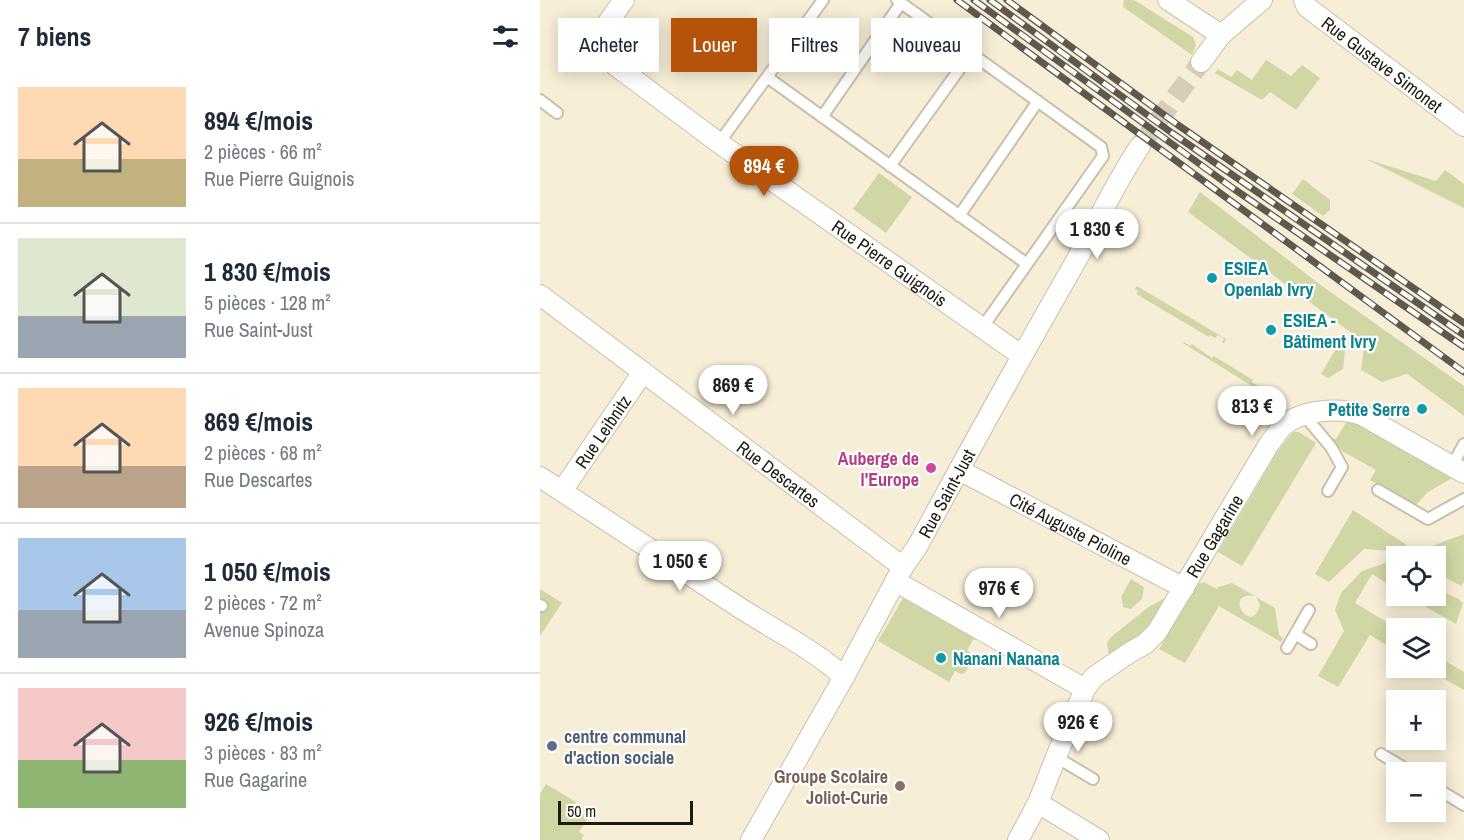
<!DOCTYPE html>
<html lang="fr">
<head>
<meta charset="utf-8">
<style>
	:root { --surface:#fff; --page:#f6f6f7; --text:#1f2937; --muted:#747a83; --line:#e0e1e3; --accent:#b45309 }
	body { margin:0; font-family:"Archivo Narrow",sans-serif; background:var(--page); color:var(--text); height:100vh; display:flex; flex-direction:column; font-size:22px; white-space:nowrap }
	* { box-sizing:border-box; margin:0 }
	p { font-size:20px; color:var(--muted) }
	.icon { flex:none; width:33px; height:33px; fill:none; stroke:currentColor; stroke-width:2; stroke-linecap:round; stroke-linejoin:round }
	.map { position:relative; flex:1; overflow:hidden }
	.side { display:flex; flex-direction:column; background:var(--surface); width:540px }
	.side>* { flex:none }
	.hud { position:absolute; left:18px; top:18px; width:570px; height:54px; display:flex; gap:12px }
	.buttons { position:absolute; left:846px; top:546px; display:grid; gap:12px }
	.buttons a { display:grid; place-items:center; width:60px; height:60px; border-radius:0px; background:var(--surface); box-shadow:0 3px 15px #0003; font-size:30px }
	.scale { position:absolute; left:18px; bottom:15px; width:135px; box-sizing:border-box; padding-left:6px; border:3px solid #1e1b12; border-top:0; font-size:16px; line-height:21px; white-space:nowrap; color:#1e1b12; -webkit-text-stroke:4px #fff; paint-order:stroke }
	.price { position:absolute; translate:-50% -51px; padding:0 14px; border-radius:21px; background:#fff; color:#222; font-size:20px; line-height:39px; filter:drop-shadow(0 2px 3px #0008) }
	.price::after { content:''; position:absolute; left:50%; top:36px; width:18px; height:14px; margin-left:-9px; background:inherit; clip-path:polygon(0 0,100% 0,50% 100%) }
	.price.selected { background:var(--accent); color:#fff }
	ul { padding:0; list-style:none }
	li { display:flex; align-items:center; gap:18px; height:150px; padding:0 18px }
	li+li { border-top:2px solid var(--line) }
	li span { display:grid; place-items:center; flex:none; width:168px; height:120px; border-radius:0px; color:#555 }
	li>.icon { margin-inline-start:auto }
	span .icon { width:72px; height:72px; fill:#fffc; stroke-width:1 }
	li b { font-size:26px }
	h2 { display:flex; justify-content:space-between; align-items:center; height:72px; padding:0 18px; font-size:26px }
	.chip { padding:0 21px; border-radius:0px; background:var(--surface); box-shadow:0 3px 15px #0003; font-size:21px; line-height:54px }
	.chip.selected { background:var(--accent); color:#fff }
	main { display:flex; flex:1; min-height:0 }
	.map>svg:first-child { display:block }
</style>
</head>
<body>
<main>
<section class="side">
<h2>7 biens<svg class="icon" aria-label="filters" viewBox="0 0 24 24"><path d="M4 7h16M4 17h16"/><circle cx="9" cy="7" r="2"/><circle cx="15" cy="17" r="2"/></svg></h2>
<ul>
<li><span style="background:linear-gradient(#ffd9b3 60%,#c2b280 0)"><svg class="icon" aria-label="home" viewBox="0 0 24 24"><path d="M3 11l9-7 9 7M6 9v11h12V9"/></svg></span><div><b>894 €/mois</b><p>2 pièces · 66 m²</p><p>Rue Pierre Guignois</p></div></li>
<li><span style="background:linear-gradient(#dfe7d0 65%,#9aa5b1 0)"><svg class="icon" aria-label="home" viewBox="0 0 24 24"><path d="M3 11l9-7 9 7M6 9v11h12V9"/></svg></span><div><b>1 830 €/mois</b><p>5 pièces · 128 m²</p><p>Rue Saint-Just</p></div></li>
<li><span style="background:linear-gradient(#ffd9b3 65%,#b9a48a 0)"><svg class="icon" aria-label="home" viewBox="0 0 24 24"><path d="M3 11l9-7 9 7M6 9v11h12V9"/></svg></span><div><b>869 €/mois</b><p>2 pièces · 68 m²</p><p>Rue Descartes</p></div></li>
<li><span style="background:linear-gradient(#a9c7e8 60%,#9aa5b1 0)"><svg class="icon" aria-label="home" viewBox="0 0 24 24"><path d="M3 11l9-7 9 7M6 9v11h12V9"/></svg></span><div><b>1 050 €/mois</b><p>2 pièces · 72 m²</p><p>Avenue Spinoza</p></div></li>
<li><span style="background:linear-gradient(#f6c9c9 60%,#8fb573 0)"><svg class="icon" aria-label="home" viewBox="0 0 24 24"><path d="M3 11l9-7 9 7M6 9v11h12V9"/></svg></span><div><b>926 €/mois</b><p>3 pièces · 83 m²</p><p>Rue Gagarine</p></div></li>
</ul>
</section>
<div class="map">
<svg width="924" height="840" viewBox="0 0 924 840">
	<rect width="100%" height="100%" fill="#f7eed7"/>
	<path fill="#d1d7a4" d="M584,0H594L653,37L656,45L652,55L583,7Z
		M726,60L751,76L762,65L780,78L756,110L730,92L722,100L675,73L678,69L691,77L697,70L712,80Z
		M826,159L896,181L905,170L924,184V208Z
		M339,173L372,197L346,233L313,209Z
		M763,179L790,200V210L783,216L752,194Z
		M660,192L782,286L924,386V416L867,374L842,382L821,370L824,347L812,337L813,334L648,212Z
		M597,286L686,339L684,343H682L684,339L678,335L675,338L670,335L669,337L596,294L598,291L595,289Z
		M644,342L650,346L652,344L672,358L674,356L713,380L712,382L736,397L734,400L643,343Z
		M797,347L805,351L803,369L788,378L781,374Z
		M807,421H812L834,431L914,477L888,492L875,506L830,480L836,470L802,451L789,439H796Z
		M754,432H759L776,443L702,566L678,552L738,451L747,439Z
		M813,510L867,545L850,551L824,549L789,582L775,574Z
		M924,534V582L921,586L896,572V556H865Z
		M846,563L856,566V589L832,574L815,603L855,627L857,625L863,628H856V651L830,635L798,687L778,676L804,631L795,610L801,593L822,571Z
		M591,579L604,587L602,599L591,609L583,607L581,597Z
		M664,582L677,589L678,587L692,583L715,596C682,590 711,638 720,605L716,597L735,608L739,635L743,638L741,642L679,606L645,663L619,649L658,584Z
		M0,589L22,603L0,636Z
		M896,589L919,599L923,603L916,624L883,605L884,602L879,599L882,596H896Z
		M366,593L445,639L433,640L427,650L434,655L425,673L421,674L415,671L409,682L338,641Z
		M623,599L629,603L612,630L569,655L567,643L571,637L610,606Z
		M896,651L898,653L902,659L924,672V690L885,668H896Z
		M6,784L36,802L33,808L48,818L39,832L44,835L41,840H0V794Z"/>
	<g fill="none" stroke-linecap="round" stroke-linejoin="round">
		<path stroke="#d6ceb9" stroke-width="20" stroke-dasharray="20 10" stroke-linecap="butt" d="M600,146L661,62"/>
		<defs>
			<path id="service" d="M357,0L561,147L563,156L442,328
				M227,77L487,264
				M0,100L17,113
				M282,117L361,3
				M179,143L283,0
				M350,166L431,53
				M419,216L498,101
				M764,415L791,447L802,467L788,491
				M912,466L924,444
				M838,490L888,519L924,499
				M0,605L2,606
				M755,634L771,644
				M747,648L769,610
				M841,754L871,772
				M516,757L553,779
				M896,788L924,805"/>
			<g id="minor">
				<path id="s1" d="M84,0C64,28 54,34 76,66L179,143L481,355"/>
				<path d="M628,0L681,35"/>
				<path id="s2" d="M764,0L767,7L924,126"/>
				<path d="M661,62L681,35L722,0"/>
				<path id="s3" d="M0,295L363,567"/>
				<path id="s4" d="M419,470L644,588"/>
				<path d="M0,477C65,520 131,563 197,606C232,629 272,648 304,677"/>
				<path id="s5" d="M22,491L103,372"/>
				<path d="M355,581L545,689"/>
				<path d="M498,803L559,840"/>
				<path id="s6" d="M211,840L304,677L363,567L377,547C429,451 482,355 536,261C557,222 576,182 600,146"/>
				<path id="s7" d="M478,840L498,803L516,757L545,689L554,677L589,653L605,644L617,632L729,444C733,439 737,433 741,428C760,409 799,407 822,415L924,473"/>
			</g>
		</defs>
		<use href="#service" stroke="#c9c0aa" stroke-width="14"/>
		<use href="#minor" stroke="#c9c0aa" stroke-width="22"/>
		<use href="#service" stroke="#fff" stroke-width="10"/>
		<use href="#minor" stroke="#fff" stroke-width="20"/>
		<defs>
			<path id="rail" d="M417,0L924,372
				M434,0L694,189L924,347
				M450,0L632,133L924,335
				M467,0L638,125L924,323"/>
		</defs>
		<use href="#rail" stroke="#5e594c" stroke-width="7"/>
		<use href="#rail" stroke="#fff" stroke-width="4.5" stroke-dasharray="14" stroke-linecap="butt"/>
	</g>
	<g fill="#0f9aa8" stroke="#fff" stroke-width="2">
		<circle cx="672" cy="278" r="6"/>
		<circle cx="731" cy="330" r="6"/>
		<circle cx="882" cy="409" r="6"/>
		<circle cx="401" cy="658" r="6"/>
	</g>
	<circle fill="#d1479c" stroke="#fff" stroke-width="2" cx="391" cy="468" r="6"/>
	<circle fill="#5c6f8a" stroke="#fff" stroke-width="2" cx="12" cy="746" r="6"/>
	<circle fill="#8d6e63" stroke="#fff" stroke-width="2" cx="360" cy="786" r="6"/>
	<g text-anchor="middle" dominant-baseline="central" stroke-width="4.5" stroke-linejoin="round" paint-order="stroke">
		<g font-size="18" fill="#1e1b12" stroke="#fff">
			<text stroke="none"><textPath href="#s2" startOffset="102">Rue Gustave Simonet</textPath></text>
			<text stroke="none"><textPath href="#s1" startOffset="412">Rue Pierre Guignois</textPath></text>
			<text stroke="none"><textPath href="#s5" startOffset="72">Rue Leibnitz</textPath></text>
			<text stroke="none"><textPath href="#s3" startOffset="298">Rue Descartes</textPath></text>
			<text stroke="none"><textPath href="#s6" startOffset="398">Rue Saint-Just</textPath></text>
			<text stroke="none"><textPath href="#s4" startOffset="126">Cité Auguste Pioline</textPath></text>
			<text stroke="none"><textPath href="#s7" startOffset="370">Rue Gagarine</textPath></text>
		</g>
		<g font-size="18" font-weight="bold" fill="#0d838f" stroke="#fff" text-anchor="start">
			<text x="684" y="268">ESIEA<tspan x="684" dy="21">Openlab Ivry</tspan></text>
			<text x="743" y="320">ESIEA -<tspan x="743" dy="21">Bâtiment Ivry</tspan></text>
			<text x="870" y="409" text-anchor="end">Petite Serre</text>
			<text x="413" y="658">Nanani Nanana</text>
		</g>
		<g font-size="18" font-weight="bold" fill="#b23c85" stroke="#fff" text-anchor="end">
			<text x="379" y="458">Auberge de<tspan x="379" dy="21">l'Europe</tspan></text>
		</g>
		<g font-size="18" font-weight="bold" fill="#4e5e75" stroke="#fff" text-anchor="start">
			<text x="24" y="736">centre communal<tspan x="24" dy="21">d'action sociale</tspan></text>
		</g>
		<g font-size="18" font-weight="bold" fill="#785e54" stroke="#fff" text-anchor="end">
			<text x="348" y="776">Groupe Scolaire<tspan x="348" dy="21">Joliot-Curie</tspan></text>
		</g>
	</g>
</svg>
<div class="buttons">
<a><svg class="icon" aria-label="locate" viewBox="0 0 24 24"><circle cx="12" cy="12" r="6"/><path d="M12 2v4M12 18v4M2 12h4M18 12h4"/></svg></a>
<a><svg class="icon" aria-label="layers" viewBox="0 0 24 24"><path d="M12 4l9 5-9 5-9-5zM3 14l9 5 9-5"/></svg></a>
<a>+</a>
<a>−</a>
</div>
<div class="scale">50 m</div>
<b class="price selected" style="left:224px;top:197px">894 €</b>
<b class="price" style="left:557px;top:260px">1 830 €</b>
<b class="price" style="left:193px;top:416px">869 €</b>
<b class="price" style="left:712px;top:437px">813 €</b>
<b class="price" style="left:140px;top:592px">1 050 €</b>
<b class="price" style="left:459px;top:619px">976 €</b>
<b class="price" style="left:538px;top:753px">926 €</b>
<div class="hud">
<a class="chip">Acheter</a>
<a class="chip selected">Louer</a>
<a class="chip">Filtres</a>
<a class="chip">Nouveau</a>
</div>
</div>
</main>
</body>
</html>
